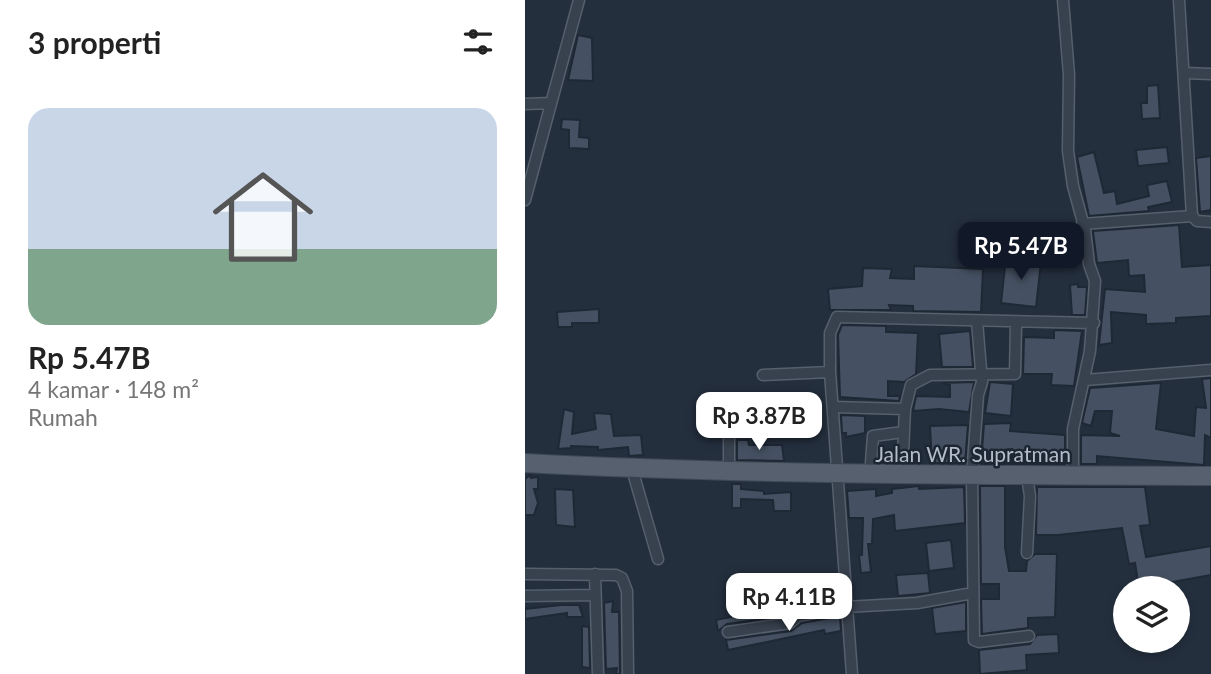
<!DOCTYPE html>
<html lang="id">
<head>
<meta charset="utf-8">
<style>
	:root { --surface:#fff; --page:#f2f2f2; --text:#222; --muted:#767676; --line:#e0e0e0; --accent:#111827 }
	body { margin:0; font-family:Lato,sans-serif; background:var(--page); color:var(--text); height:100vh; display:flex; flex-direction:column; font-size:26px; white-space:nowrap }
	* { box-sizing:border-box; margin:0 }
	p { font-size:23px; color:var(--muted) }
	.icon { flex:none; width:38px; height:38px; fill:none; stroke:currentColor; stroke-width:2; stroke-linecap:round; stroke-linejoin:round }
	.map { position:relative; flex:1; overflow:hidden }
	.details { display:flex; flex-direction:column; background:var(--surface); width:525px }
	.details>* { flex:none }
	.tools { position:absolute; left:588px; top:576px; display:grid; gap:14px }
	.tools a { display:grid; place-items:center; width:77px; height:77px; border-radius:50%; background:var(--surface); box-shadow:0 4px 10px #0003; font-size:35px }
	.price { position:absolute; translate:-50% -60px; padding:0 16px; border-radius:14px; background:#fff; color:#222; font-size:23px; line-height:46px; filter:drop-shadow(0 2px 4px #0008) }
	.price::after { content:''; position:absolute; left:50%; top:42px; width:21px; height:16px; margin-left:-10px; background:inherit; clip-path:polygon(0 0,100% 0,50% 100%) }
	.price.on { background:var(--accent); color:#fff }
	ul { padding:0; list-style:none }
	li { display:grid; align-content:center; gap:14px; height:371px; padding:0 28px }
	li+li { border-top:2px solid var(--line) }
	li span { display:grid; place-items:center; height:217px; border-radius:21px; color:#555 }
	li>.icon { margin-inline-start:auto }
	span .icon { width:126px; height:126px; fill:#fffc; stroke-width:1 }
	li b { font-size:30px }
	h2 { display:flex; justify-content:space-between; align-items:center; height:84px; padding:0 28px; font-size:30px }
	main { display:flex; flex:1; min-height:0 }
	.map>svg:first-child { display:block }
</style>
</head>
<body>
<main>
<section class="details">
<h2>3 properti<svg class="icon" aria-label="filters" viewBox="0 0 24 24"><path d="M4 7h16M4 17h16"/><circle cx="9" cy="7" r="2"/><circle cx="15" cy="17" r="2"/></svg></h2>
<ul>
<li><span style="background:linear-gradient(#c9d6e8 65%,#7fa58c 0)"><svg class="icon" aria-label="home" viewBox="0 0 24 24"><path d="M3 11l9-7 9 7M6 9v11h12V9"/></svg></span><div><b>Rp 5.47B</b><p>4 kamar · 148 m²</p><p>Rumah</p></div></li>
</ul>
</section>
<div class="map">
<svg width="686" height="674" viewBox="0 0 686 674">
	<rect width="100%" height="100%" fill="#242f3e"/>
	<path fill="#455162" stroke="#1f2835" stroke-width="2" d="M53,35L67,38L68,81L43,80Z
		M633,85L635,118L617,119L616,103H622V86Z
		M37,119L55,120L54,137L64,138V149L44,148V130L36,129Z
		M642,147L644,163L613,166L611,150Z
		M569,152L579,193L590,191L592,204L624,196L622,185L642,181L647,202L623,207L624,211L564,216L552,157Z
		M686,156V210L675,212L671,158Z
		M654,225L657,267L686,265V316L651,318V323L621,324V315L586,312L587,343L574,345L580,289L620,292L619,275L604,276L603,260L572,263L568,231Z
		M552,230L555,259H523L522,231Z
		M481,258L516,262L511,307L476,303Z
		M389,266L458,269L456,312L388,311V306L364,305L366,310H305L303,289L337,286L338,268L367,269L365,278L389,279Z
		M553,284V287H562L560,315H547L545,285Z
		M74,309V323H47V327H33L32,312Z
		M317,325L361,326V332L393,333L391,374L379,382L363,381V396H375L374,401L315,397L313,335Z
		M529,330L557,331L549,386L526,385L527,374H498L499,337L529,338Z
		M445,331L448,367H417L414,334Z
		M686,378V438L680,435L679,465L572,456V464H556V435L595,436L585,433L587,411H570L566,426L557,423L565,388L636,383L631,429L669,436L671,407L681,408L677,379Z
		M449,382L444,412L414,409L388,411L391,396L425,397V385L418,383Z
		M465,382L488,384L486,416L460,413Z
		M39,409L49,412L47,434L71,429L69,413L86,414L89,436L116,435L118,455L104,456L103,447L73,450V447L46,446V448L33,449Z
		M254,411H278V427H254Z
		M316,415L340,416V433L321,437V433H317Z
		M486,423L485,431L540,435V464H489L487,449L479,450V464L456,463L459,424Z
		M443,425L440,463H407L405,426Z
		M212,440H223L224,445H257L259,461L212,460Z
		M5,475L6,478L13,477V489H9L13,503L9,515H0V479Z
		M207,484H216V489L239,491V494L266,492V511H249L248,500L216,499V508H207Z
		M394,486V489L439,487L440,523L370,531L369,515L348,519L347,544H343L346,572L336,573L334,555H337L338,518H324L322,491L351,489V496L367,493V489Z
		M455,486H480V547L484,571H501L502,561L510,554H532L530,617L503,618V628L457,634L456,599H474V584H456Z
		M512,487H620L625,525L615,526L621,557L686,546V575L614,588L610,563L604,564L597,528L533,535H511Z
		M30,489L48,490L50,527L31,525Z
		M426,540L429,568L404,571L401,543Z
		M403,573L405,593L373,596L371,575Z
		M88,601L87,612H94L95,674H91L92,668L81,669L79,603Z
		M441,602V631L410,634L407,608Z
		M36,605H54L58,617H42V613L0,619V609Z
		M271,607L262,616L202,624L193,631L191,620L206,617L207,612Z
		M315,616L316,631L300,634L299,630L203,650L201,640L266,631L277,623Z
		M57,626L64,627L65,668L57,667Z
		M533,634L534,653L501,655L502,670L455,674L454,650L505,644L512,635Z"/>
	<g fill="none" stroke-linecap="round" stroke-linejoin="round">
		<defs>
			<path id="minor" d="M538,0L544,75L543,151L548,186L560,230L564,264L570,281L565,351L548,429V475
				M654,0L667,216L672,221L686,222
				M659,73L686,74
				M0,104L26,103
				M0,200L54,0
				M557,224L667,216
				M452,321L457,382L453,395L447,476L449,640L454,642L504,636
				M238,375L305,372
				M560,380L686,370
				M308,407L380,409
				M204,429V472
				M107,469L133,559
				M345,476L348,436L378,432
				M377,476L380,409L386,385L405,375L490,374L491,323
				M502,553L505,496L502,476
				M0,574L91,575L97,578L102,591L103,674
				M70,574L73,674
				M0,596L69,595
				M203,632L265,623L273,616L321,607L392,603L448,593
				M327,674L305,372V333L312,317L569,323"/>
			<path id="primary" d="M0,463C229,475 457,475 686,476"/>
		</defs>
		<use href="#minor" stroke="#565f6c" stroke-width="13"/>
		<use href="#primary" stroke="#414a57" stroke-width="20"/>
		<use href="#minor" stroke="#38414e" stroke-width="10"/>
		<use href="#primary" stroke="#56606e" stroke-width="18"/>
	</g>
	<g text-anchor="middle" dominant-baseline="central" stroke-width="5" stroke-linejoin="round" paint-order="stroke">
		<g font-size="21" fill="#b4bcc9" stroke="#1d2633">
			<text x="448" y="453">Jalan WR. Supratman</text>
		</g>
	</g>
</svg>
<div class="tools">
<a><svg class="icon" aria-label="layers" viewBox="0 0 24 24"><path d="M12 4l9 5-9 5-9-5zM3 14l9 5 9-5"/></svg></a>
</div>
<b class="price on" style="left:496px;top:282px">Rp 5.47B</b>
<b class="price" style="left:234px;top:452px">Rp 3.87B</b>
<b class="price" style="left:264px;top:633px">Rp 4.11B</b>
</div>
</main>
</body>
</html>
